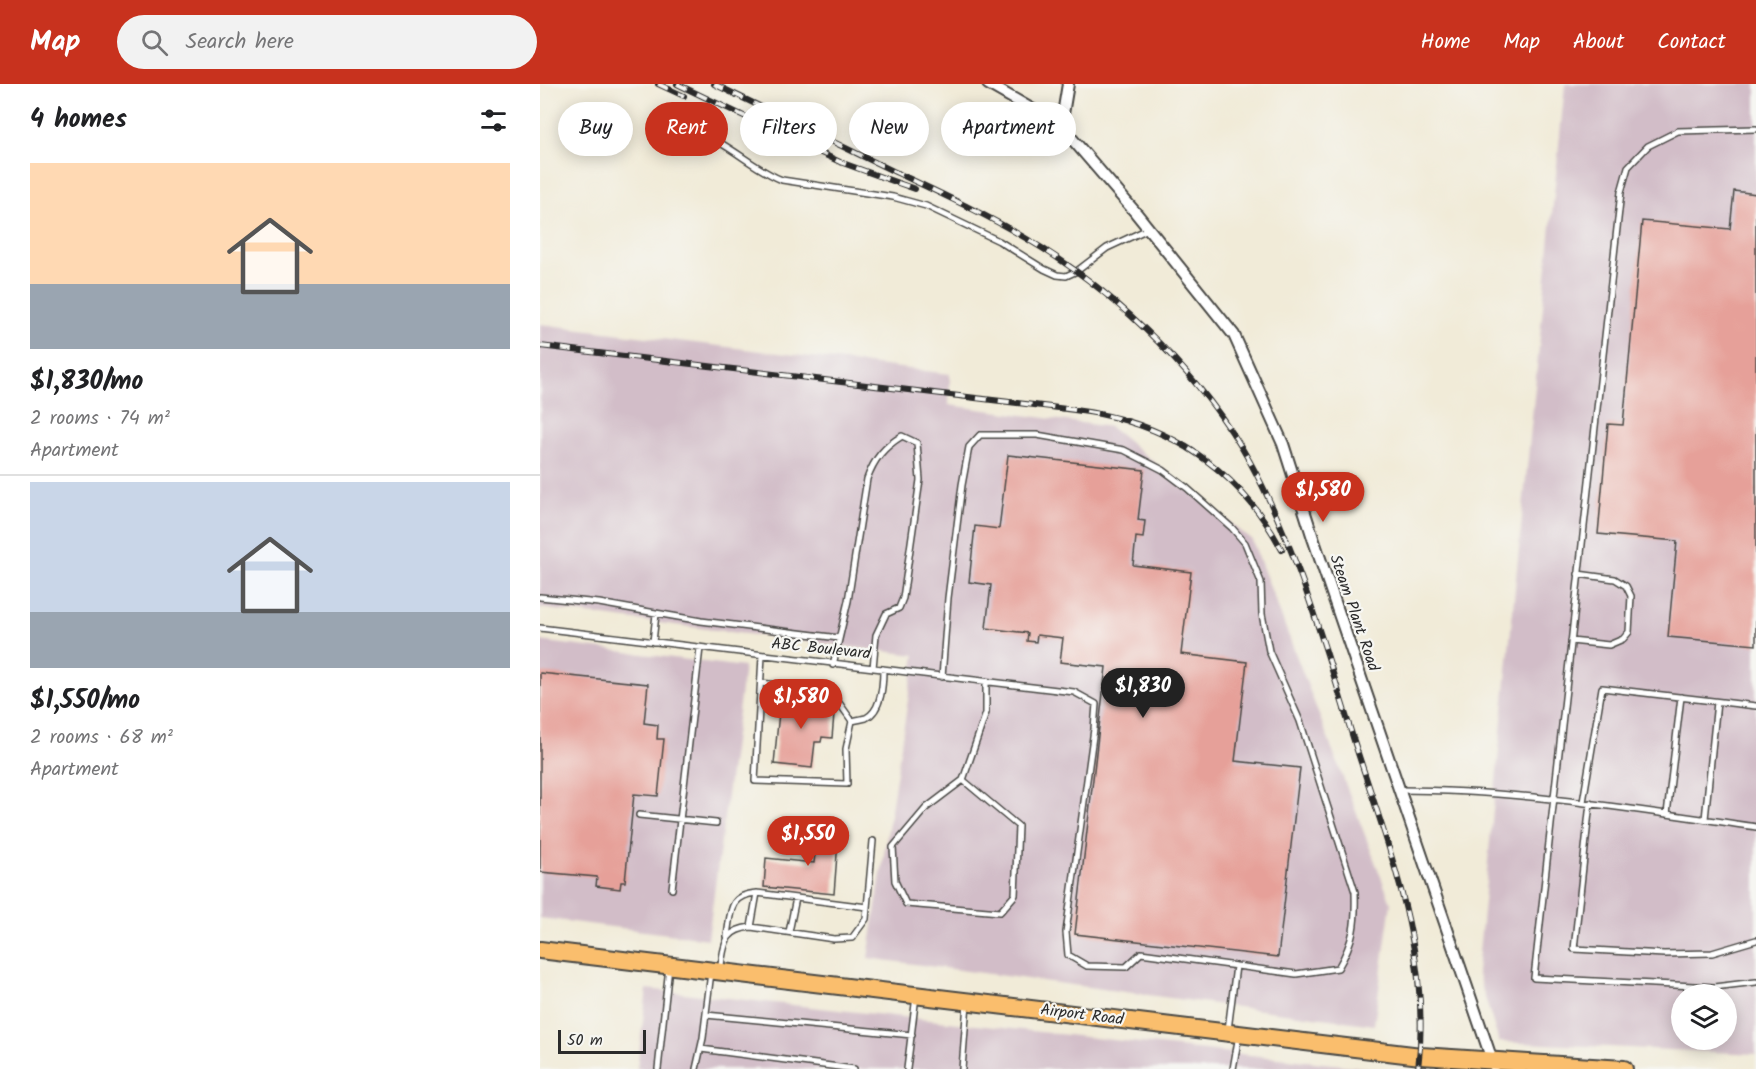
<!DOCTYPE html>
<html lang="en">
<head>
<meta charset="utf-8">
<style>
	:root { --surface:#fff; --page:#f2f2f2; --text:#202124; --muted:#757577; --line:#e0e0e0; --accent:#c8321e }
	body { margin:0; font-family:Kalam,sans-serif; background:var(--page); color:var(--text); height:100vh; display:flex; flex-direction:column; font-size:22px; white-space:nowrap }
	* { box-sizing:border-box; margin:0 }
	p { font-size:20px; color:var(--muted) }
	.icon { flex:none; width:33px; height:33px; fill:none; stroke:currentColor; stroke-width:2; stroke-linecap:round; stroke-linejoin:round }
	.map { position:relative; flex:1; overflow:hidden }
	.details { display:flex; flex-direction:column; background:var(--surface); width:540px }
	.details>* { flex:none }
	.guide { position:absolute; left:18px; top:18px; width:570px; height:54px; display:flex; gap:12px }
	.fabs { position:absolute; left:1131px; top:900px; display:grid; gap:12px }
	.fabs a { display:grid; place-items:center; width:66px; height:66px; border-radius:50%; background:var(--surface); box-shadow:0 3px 15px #0003; font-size:30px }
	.scale { position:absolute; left:18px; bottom:15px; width:88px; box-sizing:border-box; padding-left:6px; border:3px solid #2b2b2b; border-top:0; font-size:16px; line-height:21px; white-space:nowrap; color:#2b2b2b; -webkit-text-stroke:4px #f6f6f2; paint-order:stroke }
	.price { position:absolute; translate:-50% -51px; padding:0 14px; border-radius:21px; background:var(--accent); color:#fff; font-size:20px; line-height:39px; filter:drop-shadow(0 2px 3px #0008) }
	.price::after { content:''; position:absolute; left:50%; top:36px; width:18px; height:14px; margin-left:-9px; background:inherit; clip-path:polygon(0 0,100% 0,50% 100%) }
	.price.current { background:#222; color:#fff }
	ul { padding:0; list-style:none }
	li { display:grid; align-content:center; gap:12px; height:318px; padding:0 30px }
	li+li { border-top:2px solid var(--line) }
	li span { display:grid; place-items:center; height:186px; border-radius:0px; color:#555 }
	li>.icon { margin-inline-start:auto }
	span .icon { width:108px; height:108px; fill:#fffc; stroke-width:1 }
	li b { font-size:26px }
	h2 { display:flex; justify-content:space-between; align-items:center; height:72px; padding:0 30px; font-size:26px }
	.tag { padding:0 21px; border-radius:27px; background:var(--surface); box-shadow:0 3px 15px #0003; font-size:21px; line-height:54px }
	.tag.current { background:var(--accent); color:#fff }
	header { display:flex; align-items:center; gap:36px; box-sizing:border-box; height:84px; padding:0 30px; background:var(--accent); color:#fff }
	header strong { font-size:28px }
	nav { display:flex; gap:33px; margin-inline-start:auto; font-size:21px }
	.search { width:420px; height:54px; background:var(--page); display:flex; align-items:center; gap:15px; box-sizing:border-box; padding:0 21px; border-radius:33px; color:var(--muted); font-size:22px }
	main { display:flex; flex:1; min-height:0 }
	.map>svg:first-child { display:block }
</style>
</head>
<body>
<header>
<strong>Map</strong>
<div class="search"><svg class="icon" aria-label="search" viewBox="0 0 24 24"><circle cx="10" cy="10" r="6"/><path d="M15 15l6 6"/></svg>Search here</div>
<nav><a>Home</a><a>Map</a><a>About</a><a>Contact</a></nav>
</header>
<main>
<section class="details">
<h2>4 homes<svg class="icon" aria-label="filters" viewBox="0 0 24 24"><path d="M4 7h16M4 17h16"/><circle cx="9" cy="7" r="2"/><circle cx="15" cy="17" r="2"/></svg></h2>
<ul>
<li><span style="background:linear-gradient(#ffd9b3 65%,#9aa5b1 0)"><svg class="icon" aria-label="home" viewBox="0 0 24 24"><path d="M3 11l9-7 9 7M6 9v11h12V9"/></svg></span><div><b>$1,830/mo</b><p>2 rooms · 74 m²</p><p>Apartment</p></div></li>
<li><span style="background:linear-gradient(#c9d6e8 70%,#9aa5b1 0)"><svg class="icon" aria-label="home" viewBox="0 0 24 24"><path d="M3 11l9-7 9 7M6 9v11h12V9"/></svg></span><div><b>$1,550/mo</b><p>2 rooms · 68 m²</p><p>Apartment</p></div></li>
</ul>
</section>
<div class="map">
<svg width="1216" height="985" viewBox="0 0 1216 985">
	<rect width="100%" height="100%" fill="#f6f6f2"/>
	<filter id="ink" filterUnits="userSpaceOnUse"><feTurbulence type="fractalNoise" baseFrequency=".0167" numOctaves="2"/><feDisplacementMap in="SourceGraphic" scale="12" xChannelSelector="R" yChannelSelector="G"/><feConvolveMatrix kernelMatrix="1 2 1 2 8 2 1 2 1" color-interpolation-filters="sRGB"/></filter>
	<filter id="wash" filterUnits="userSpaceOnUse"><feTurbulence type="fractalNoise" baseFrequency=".008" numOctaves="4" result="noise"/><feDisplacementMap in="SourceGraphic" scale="24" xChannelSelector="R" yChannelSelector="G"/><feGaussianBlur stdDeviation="1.35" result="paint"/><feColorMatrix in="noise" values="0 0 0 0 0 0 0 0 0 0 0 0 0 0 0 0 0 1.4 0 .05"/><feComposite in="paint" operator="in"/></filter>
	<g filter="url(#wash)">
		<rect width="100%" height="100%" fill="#f1ebd8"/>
		<path fill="#d2bdc8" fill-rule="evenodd" d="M1025,0H1216V970L959,958L937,888ZM1142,910H1186V956H1142Z
			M0,240L410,290L409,321L570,343L712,456L851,819L834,941L328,874L375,571L0,524Z
			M0,557L204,583L168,855L0,834Z
			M107,905L838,985H97Z"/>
		<g id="blocks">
			<path fill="#e6a099" d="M1194,107L1216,110V561L1128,553L1137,457L1058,450L1068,340L1083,341L1102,137L1190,145Z
				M468,371L604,386L598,436L605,437L603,454L596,453L593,481L651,488L641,570L707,578L695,677L760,684L738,873L535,850L566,583L520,578L523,554L497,551L496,558L487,557L488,549L446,544L451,501L429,498L435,442L459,445Z
				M0,589L108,600L104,639L118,641L117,655H124L118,712L94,710L85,798H81L80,805L56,802L57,793L0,788Z
				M252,608L285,612L283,629L294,630L292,654L282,653L281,658H275L272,684L234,680L240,618L250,619Z
				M278,742L299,744L294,810L224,803L226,774L274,779Z"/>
		</g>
	</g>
	<g filter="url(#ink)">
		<use href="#blocks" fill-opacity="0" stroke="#494845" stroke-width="1.5"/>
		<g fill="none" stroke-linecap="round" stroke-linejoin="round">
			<defs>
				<path id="service" d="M1216,45L1138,47L1108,62L1088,83L1081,108L994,894L1174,903L1216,898
					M163,50C192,62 214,85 242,96L353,113L386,122L459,157L504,185L517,191L526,192L537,187L567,164L608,145
					M0,513L59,519L161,537L299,554
					M0,544L534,608L556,620L554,645L526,848L528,871L547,882L586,883L601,869L756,890L798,884C814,857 816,839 815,808L760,637L729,567L722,530L721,498L705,459L692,444L647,404L623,386L584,366L497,351H440L429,363L422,401L408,514L402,593
					M1031,557L1069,561L1083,555L1089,548L1091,512L1086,502L1075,495L1038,490
					M113,558L116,530
					M222,572L215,697L307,700L306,665L312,637C317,636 322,635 326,634C342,626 343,600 343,585
					M293,581L308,517L327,395C334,375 344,363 362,352L377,359L380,396L363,514L359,524L346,530L336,551L333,584
					M221,599L279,606L292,609L312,637
					M423,696L478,742L475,811L460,828L366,820L355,797L353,763L386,724L423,696L446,629V598
					M860,706C980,706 1098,726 1216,743
					M1043,718L1062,604L1216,622
					M1050,719L1034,865L1124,870L1172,869L1216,856
					M1127,730L1141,613
					M99,731L176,739
					M1165,735L1177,618
					M132,805L160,564
					M211,843L217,809
					M249,848L256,814
					M187,852C191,828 188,811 217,809L327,823
					M180,886C185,862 182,846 211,843L294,855L312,854L326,835L333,757
					M166,931L372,951
					M688,946L696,882
					M161,965L314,985
					M118,985L129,883
					M156,985L163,954L171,888
					M367,985L376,912
					M422,985L427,919
					M693,985L699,951"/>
				<path id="minor" d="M448,0L521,42L596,129L694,251L743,360L773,454L954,982
					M521,42L528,0"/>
				<path id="trunk" d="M0,866L881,972L1084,985"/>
			</defs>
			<use href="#service" stroke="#494845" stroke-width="8"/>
			<use href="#minor" stroke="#494845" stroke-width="14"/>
			<use href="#trunk" stroke="#494845" stroke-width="20"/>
			<use href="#service" stroke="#fff" stroke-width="5"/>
			<use href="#minor" stroke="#fff" stroke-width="10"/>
			<use href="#trunk" stroke="#fabe6d" stroke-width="16"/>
			<defs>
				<path id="rail" d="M118,0L144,12
					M137,0L300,78L375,105
					M174,0C233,29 292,57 351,86C402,110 454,134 502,164C582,214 664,295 710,378C758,466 785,565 815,660C849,765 892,873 878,985
					M0,262L511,323C536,326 562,329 587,337C655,357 709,403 742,466"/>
			</defs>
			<use href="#rail" stroke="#2b2b2b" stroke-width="6"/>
			<use href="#rail" stroke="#f6f6f2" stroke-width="4" stroke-dasharray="11" stroke-linecap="butt"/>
		</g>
	</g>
	<g text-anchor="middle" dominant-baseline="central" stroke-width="4.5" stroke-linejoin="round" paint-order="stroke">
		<g font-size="16" fill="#2b2b2b" stroke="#f6f6f2">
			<text transform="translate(814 529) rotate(71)">Steam Plant Road</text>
			<text transform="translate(281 565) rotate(6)">ABC Boulevard</text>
			<text transform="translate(542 931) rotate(7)">Airport Road</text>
		</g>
	</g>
</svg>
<div class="fabs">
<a><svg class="icon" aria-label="layers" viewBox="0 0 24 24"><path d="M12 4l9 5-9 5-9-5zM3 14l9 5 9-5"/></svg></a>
</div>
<div class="scale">50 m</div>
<b class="price" style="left:783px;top:439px">$1,580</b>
<b class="price current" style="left:603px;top:635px">$1,830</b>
<b class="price" style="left:261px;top:646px">$1,580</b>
<b class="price" style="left:268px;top:783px">$1,550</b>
<div class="guide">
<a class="tag">Buy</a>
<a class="tag current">Rent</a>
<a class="tag">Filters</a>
<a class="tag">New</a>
<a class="tag">Apartment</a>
</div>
</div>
</main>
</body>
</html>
